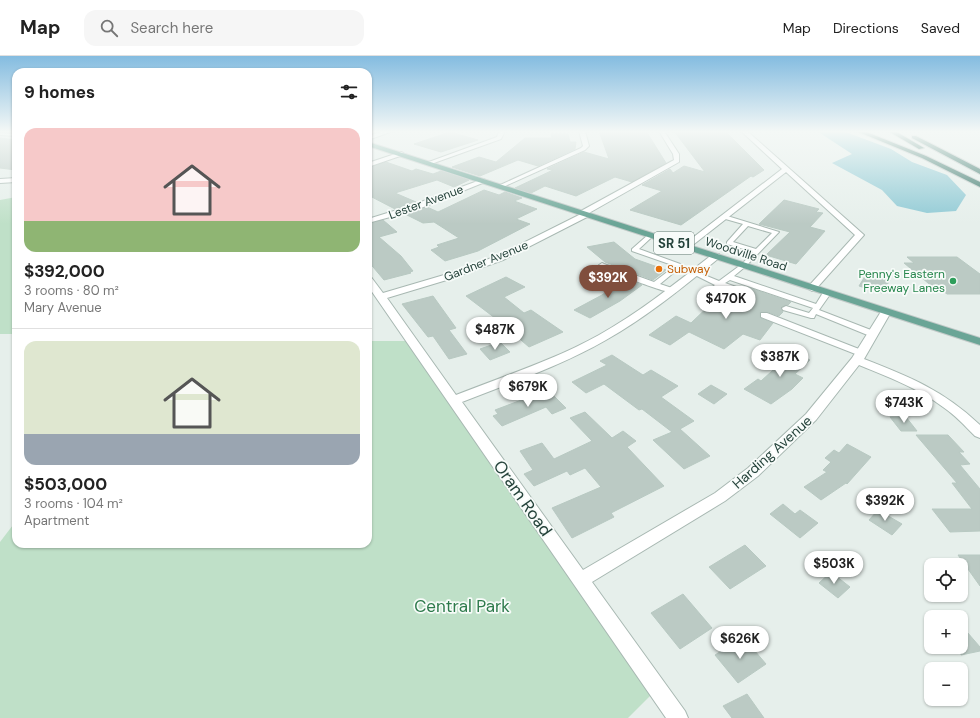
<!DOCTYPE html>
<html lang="en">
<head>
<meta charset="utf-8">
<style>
	:root { --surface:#fff; --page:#f6f6f6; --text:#222; --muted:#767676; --line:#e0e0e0; --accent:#804e3d }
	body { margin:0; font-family:"DM Sans",sans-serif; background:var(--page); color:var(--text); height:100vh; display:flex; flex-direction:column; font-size:15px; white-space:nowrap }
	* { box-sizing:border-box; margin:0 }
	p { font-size:13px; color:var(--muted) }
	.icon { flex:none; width:22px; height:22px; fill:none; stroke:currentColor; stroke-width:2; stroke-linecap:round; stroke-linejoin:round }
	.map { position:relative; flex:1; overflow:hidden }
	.panel { position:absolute; left:12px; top:12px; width:360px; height:480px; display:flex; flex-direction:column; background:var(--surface); border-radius:12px; box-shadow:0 1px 3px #0004 }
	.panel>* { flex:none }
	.fabs { position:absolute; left:924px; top:502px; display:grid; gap:8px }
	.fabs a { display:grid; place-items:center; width:44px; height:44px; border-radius:8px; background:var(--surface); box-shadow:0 1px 3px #0004; font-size:20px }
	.price { position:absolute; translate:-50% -34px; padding:0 9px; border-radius:14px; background:#fff; color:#222; font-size:13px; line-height:26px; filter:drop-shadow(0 1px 2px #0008) }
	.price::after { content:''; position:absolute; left:50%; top:24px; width:12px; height:9px; margin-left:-6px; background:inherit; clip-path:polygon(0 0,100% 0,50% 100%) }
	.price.current { background:var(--accent); color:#fff }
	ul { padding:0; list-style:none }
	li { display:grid; align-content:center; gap:8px; height:212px; padding:0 12px }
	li+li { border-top:1px solid var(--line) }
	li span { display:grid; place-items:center; height:124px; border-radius:12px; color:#555 }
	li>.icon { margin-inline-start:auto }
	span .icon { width:72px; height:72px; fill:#fffc; stroke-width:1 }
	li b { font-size:17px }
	h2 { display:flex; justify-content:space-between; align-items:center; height:48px; padding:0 12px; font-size:17px }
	header { display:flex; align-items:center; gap:24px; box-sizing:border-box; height:56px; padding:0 20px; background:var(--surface); border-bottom:1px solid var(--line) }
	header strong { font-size:19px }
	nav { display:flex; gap:22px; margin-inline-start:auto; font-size:14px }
	.search { width:280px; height:36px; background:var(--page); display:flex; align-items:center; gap:10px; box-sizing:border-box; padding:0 14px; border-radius:12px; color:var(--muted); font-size:15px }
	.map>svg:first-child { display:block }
</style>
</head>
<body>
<header>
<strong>Map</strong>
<div class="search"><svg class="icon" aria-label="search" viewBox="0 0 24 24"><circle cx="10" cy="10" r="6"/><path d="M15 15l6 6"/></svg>Search here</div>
<nav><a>Map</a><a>Directions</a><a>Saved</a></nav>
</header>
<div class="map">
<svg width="980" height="662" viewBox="0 0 980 662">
	<rect width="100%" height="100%" fill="#e6efeb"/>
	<path fill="#bfe0c8" d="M16,141V278H0V144Z
		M368,285H412L657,633L628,662H0V486L16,465V488H368Z"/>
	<path fill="#8ec9d4" d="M817,75H843L891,93L912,106L947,119L966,139L956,155L927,157L897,150L882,134L832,107L852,98Z"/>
	<path fill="#bbcac4" stroke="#b8c9c2" d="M599,75H646L666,107L632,126L615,121L576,140L545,130L531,137L515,132L553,114L547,113L584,96L609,103Z
		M674,75H725L764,114L753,121L751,120L681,169L630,154L662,135L642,129L670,113L673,117L684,110L705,116Z
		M450,76L478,84L441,96L414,88Z
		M551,78H568L570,86H576L575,93L538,110L518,104L480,120L452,111L479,101L496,106L525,82H552Z
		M0,82L16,84V114L0,112Z
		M386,106L412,115L416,113L433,118L441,115L469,124L454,131L437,124L395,137L416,146L395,153L368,139V112Z
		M484,134L499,139L505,136L522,142L514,145L537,153L516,163L530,168L478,195L445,205L431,194L439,191L437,189L459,182L434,166L423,167L405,158L427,151L438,156Z
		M784,144L819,153L816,156L823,157L810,171L825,175L796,208L766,199L790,176L759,168Z
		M383,164L397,176L379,181L401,200L413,215L410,216L411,217L384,224L368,205V168Z
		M614,186L635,203L666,214L653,224L605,206L587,191Z
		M907,201H957L980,218V238H947L939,232H934L904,207H914Z
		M867,217L890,224L882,237L859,230Z
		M506,221L525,231L504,241L524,257L531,254L563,276L529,291L514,278H516L466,240Z
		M626,223L642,229L620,245L590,262L574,254L602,239L621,226L631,230L625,224Z
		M744,230L791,246L788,249H785L781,252L783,256L779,260L768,256H760V262L773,267L760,284L743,278L724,293L689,276L670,289L649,279L676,260L691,267L714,245L725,249H733L734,244L732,242L736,238H743V232Z
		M433,240L456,272L449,274L467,298L449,303L433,280L428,281L402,248Z
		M500,286L510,296L490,304L480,293Z
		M787,293L810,304L795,318L803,322L792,333L771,348L744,333L758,323L761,325L783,305L777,302Z
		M612,299L643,319L651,314L678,330L661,341L694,365L680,373L710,400L684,413L653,384L672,376L642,353L639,354L604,328L586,337L572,326L607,309L600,305Z
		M711,329L727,338L714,348L698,338Z
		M548,334L566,352L552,358L546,351L502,370L493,360L498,358L495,354Z
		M585,356L612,382L623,375L636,385L627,391L664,430L611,457L614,461L572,482L552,452L601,431L585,412L570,419L567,415L534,430L524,418L533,414L520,395L542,387L554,403L592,385L570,362Z
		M890,361H906L917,375H901Z
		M916,379H948L964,396H959L970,408L960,409L980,433V475L950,476L932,453H972L952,427H957Z
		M847,388L871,401L847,428L846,427L821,444L804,431L827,416L823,414L831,406L825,402L834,394L839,397Z
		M783,448L795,458L800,454L818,467L800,482L770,458Z
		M878,454L902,468L892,479L869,464Z
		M745,489L766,510L730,533L709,511Z
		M958,499H980V530Z
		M831,516L850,531L838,542L819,527Z
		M683,538L712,572L680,593L651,557Z
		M961,569L980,591V595L961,599Z
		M743,581L766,608L738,627L715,599Z
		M747,638L764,662H732L723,650Z"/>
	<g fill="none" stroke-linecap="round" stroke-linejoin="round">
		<defs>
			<path id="lane" d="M0,77L16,78V80L0,79Z
				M16,122V126L0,127V123Z
				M724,159L779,176L746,210L734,220L816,248L824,235H830L831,237L819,254L876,276L877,278L876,280H870L816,258L814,262H811L783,254L782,252L786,250L809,257L813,252L730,224L725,227L742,233V237H736L721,231L714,237L732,244V248H726L706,240V236L715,229L693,218V216H697L719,225L742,208L753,196L727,188V186L743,168L722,162V160ZM748,170L772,177L756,193L733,186Z
				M649,178L654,179L639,193L683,209L660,228L675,233V237C668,238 604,214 599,209L602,207L604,208L654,226L675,210L632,195V193Z
				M761,257H767L864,295L865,297L861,300L858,299L761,261Z"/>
			<path id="street" d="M384,75H393L368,84V80Z
				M499,75H505L501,83L431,108L426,107L497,81Z
				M579,75H585L589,90L585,94L503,131L498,130L581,92L583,90Z
				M659,75H664L679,98V106L589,157V160L503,204L450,223L387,242L456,339C504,320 554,304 599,279C640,256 676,227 713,198H719L720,200L719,202C683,231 647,261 606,284C561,310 510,327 462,346L583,514L715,437L748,412L806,358L852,302L882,254L886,253L891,256L864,303C910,321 943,334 980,369V382L975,380C965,370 955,359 943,351C918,332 888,321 859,309L816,364L758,420L725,445L592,526L685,655L688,662H666L368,230V220L371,221L383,237L444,219L497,200L581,158V155L674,104L673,98Z
				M741,75H747L864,179L815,234L812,235L807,232L855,179L786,116L689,192L686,193L682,190L782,113Z
				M401,96L403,97V99L368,111V107Z
				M483,123L485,124V126L416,154L368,167V163L410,150Z"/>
			<path id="primary" d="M368,86L980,282V289L368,90Z"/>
			<path id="highway" d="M856,75H864L926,100L980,126V131L922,102Z
				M888,75H895L924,92L919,93Z
				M912,80H916L980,113V118L912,82Z"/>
		</defs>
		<use href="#lane" stroke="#a8b8b2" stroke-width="2"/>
		<use href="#street" stroke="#a8b8b2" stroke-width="2"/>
		<use href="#primary" stroke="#c2cac8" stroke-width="2"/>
		<use href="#highway" stroke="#c2cac8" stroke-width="2"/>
		<use href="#lane" fill="#fff" fill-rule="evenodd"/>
		<use href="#street" fill="#fff" fill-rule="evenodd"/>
		<use href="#primary" fill="#6aa596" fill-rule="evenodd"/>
		<use href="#highway" fill="#2f6f62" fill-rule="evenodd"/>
	</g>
	<linearGradient id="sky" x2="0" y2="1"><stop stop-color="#84bce0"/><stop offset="0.45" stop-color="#f4f8f6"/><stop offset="1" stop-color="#f4f8f6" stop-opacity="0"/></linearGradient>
	<rect width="980" height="168" fill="url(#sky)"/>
	<circle fill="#e8710a" stroke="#f7fbf9" stroke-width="1.5" cx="659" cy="213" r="4"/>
	<circle fill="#2e9e5b" stroke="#f7fbf9" stroke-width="1.5" cx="953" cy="225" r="4"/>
	<g text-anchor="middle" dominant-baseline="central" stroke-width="3.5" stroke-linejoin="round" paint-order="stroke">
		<g font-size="12" fill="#24423a" stroke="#f7fbf9">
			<text transform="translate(426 146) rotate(-20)">Lester Avenue</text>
			<text transform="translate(746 198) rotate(18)">Woodville Road</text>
			<text transform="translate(486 205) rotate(-22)">Gardner Avenue</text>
		</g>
		<g font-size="12" fill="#c56008" stroke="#f7fbf9" text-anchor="start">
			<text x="667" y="213">Subway</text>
		</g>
		<g font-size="12" fill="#27864d" stroke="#f7fbf9" text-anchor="end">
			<text x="945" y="218">Penny's Eastern<tspan x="945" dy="14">Freeway Lanes</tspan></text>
		</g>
		<rect fill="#f7fbf9" stroke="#637a73" stroke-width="1" x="654" y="176" width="40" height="22" rx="3"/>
		<g font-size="13" font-weight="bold" fill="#24423a">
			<text x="674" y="187">SR 51</text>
		</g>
		<g font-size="14" fill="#24423a" stroke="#f7fbf9">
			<text transform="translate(772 396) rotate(-42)">Harding Avenue</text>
		</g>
		<g font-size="17" fill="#24423a" stroke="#f7fbf9">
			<text transform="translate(523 442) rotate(55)">Oram Road</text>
		</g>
		<g font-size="17" fill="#2d7a4b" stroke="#f7fbf9">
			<text x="462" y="550">Central Park</text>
		</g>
	</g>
</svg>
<div class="fabs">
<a><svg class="icon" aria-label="locate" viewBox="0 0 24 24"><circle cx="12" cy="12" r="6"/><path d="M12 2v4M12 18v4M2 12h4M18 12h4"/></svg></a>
<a>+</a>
<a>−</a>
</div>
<b class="price current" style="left:608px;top:243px">$392K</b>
<b class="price" style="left:726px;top:264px">$470K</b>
<b class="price" style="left:495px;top:295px">$487K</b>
<b class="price" style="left:780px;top:322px">$387K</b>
<b class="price" style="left:528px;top:352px">$679K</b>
<b class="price" style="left:904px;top:368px">$743K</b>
<b class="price" style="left:885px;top:466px">$392K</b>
<b class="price" style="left:834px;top:529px">$503K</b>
<b class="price" style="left:740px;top:604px">$626K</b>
<section class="panel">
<h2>9 homes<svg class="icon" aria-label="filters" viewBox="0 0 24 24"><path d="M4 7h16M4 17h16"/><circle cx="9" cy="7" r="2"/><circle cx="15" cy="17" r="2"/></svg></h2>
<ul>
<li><span style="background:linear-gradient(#f6c9c9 75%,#8fb573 0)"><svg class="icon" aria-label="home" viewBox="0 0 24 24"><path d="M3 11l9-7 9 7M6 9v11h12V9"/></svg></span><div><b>$392,000</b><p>3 rooms · 80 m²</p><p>Mary Avenue</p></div></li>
<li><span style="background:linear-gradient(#dfe7d0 75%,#9aa5b1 0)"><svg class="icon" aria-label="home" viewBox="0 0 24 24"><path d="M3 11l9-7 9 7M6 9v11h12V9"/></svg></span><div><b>$503,000</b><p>3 rooms · 104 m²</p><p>Apartment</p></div></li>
</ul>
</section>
</div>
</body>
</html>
